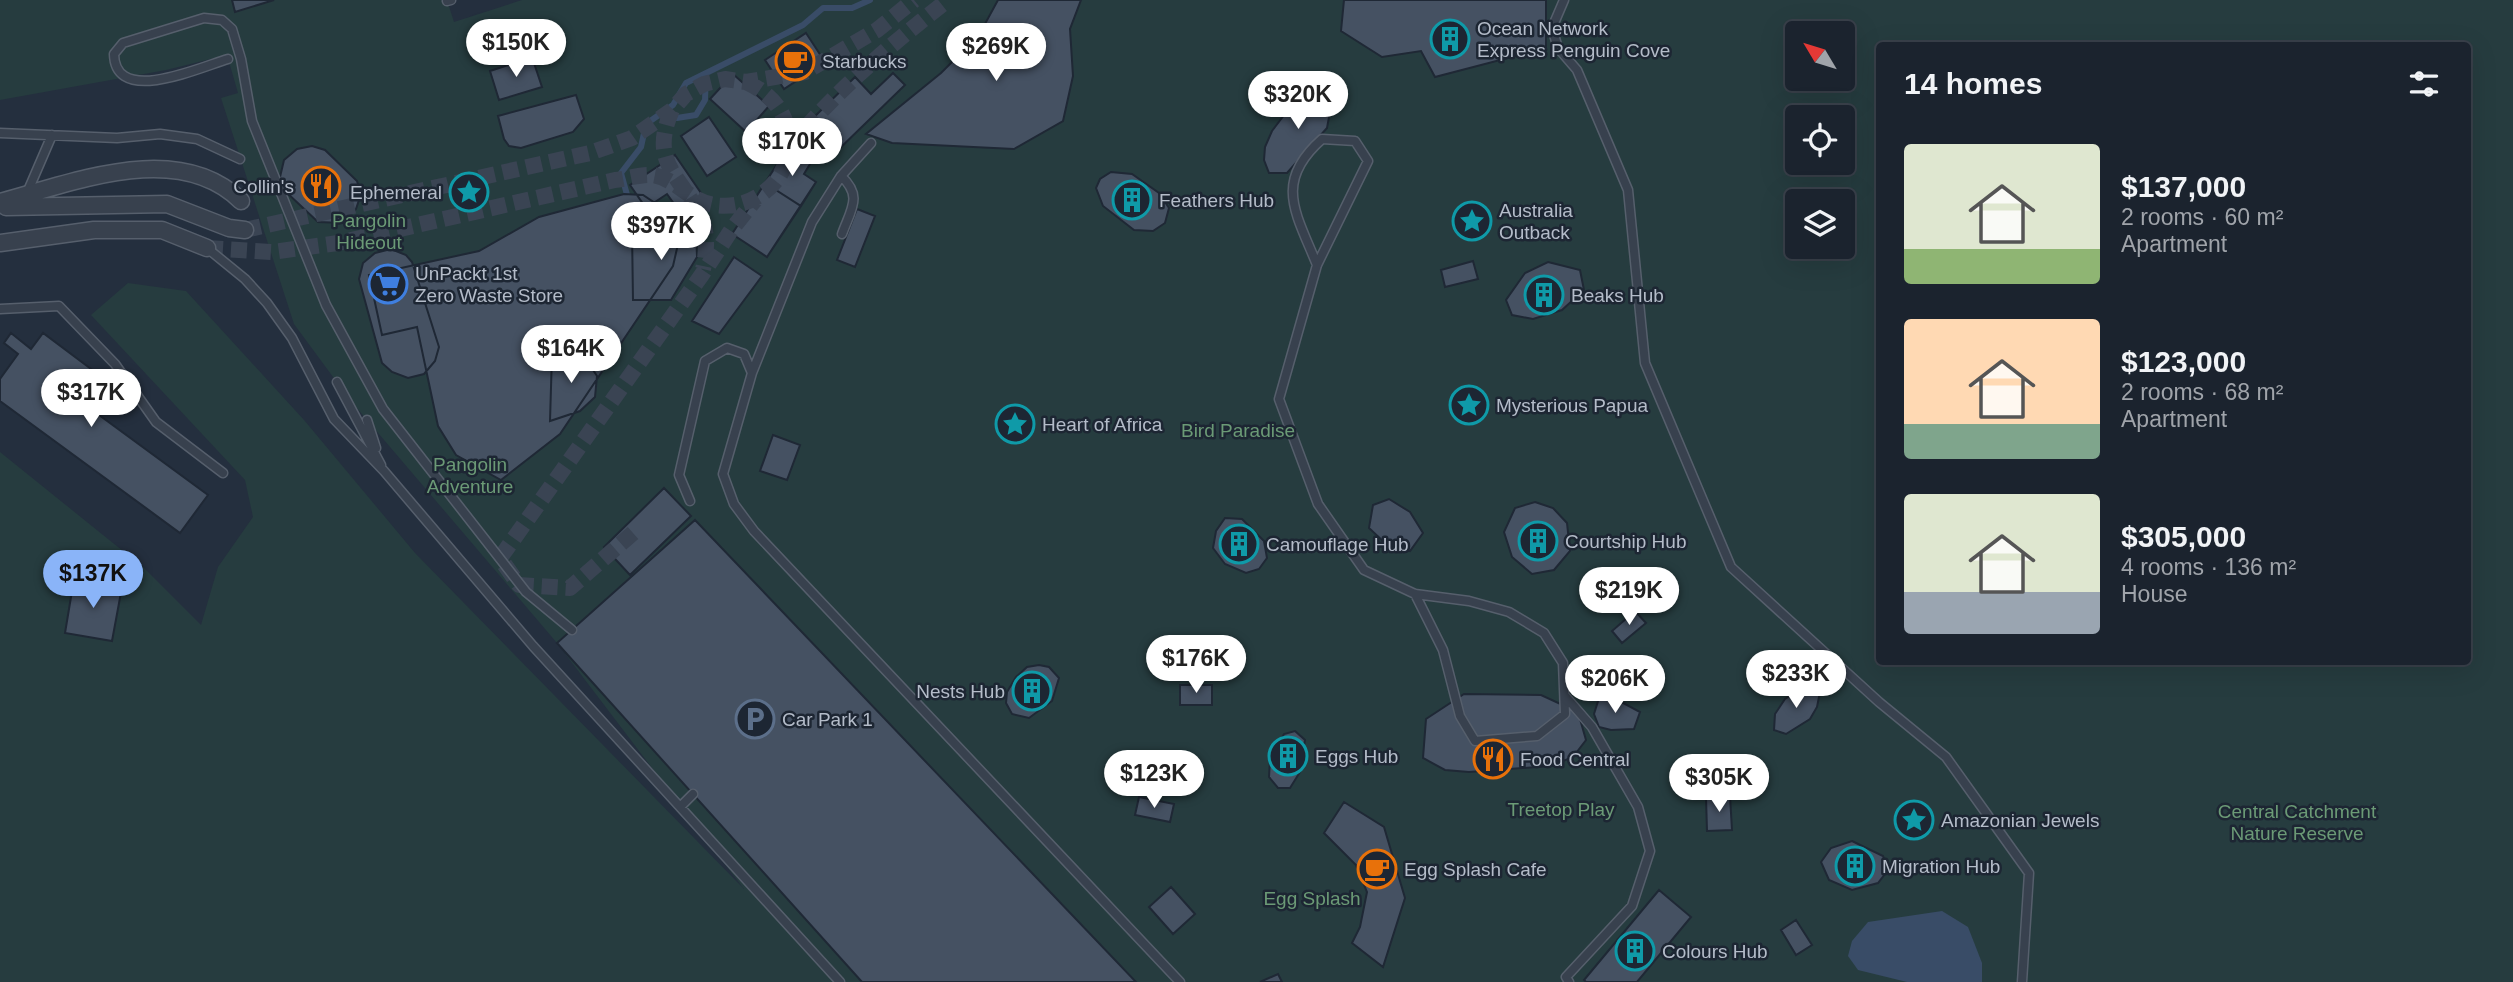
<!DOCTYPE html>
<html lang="en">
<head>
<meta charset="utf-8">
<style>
	:root { --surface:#1b232e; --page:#282f3a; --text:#f1f3f6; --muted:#a0a4aa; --line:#39404a; --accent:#8ab4f8 }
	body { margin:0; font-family:Helvetica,sans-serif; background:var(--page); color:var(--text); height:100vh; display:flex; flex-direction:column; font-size:26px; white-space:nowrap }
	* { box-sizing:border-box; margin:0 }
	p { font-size:23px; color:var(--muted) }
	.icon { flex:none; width:38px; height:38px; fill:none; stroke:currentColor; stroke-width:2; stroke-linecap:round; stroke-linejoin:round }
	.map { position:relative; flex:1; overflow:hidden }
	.drawer { position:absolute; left:1876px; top:42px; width:595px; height:623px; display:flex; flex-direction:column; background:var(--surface); border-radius:7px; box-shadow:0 7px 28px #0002,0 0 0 2px var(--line) }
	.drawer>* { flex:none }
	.needle { width:46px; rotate:308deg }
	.controls { position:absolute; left:1785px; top:21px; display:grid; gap:14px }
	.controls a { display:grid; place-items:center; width:70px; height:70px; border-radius:7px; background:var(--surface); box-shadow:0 7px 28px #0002,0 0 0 2px var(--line); font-size:35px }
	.price { position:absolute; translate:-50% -60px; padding:0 16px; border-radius:24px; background:#fff; color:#222; font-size:23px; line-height:46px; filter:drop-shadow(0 2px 4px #0008) }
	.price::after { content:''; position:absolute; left:50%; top:42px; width:21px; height:16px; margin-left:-10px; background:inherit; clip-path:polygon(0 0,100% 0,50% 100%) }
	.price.active { background:var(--accent); color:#111 }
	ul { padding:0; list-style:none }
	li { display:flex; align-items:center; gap:21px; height:175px; padding:0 28px }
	li span { display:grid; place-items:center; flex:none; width:196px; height:140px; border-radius:7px; color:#555 }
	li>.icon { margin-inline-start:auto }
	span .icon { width:84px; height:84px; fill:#fffc; stroke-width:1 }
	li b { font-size:30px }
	h2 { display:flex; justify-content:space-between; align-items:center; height:84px; padding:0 28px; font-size:30px }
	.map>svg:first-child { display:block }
</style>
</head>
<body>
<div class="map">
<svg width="2513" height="982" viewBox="0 0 2513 982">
	<rect width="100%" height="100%" fill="#242f3e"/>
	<path fill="#263c3f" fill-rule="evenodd" d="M0,0H447L454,22L522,0H2513V982H0V452L144,568L201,625L218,567L253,517L245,480L91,315L128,283L186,291L304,420L415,553L744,889L557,643L350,400L294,324L221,98L238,93L227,55L166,70L0,100ZM1797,33H1843V79H1797ZM1880,46H2468V662H1880ZM1797,117H1843V163H1797ZM1797,201H1843V247H1797Z"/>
	<path fill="#394c67" d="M1942,911L1968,927L1982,963V982H1907L1858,970L1848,956L1852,941L1868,922Z"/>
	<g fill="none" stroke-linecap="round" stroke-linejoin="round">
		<path stroke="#394c67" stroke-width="6" d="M659,115L677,118L696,115L705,100L706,74
			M629,202L621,173L641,147L646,124L673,105L686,83L803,25L823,8H852L870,0"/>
	</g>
	<path fill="#455162" stroke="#1f2835" stroke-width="2" d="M232,0H274L235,12Z
		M998,0H1081L1070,29L1073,76L1063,121L1014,149L892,143L866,134L941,73L979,35Z
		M1344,0H1546V48L1435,77L1421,51L1382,57L1341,31Z
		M806,33L825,62L784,89L765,60Z
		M532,57L542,87L499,100L490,71Z
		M893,73L905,85L836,152L808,123L855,77L871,94Z
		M733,74L769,106L746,132L710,99Z
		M1315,89L1327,90L1332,101L1327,128L1287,173H1269L1264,160L1265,147L1272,131L1300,94Z
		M576,95L584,119L573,132L521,148L509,146L504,139L498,116Z
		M709,117L736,157L707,176L681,136Z
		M312,146L325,150L357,181L361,194L356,209L343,223L318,222L285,191L280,177L284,160L297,149Z
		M787,149L810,164L804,174L816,182L767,257L732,234Z
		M787,149L810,164L804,174L816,182L801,206L765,183Z
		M675,155L703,196L680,212L667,194L646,208L630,185Z
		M1111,172L1132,174L1159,193L1169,208L1165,223L1153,231L1134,230L1103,206L1096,188L1100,179Z
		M765,183L801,206L767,257L732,234Z
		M624,194L643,195L664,209L676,229L678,244L673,266L560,434L501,480L456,455L438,426L417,327L382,335L369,275L479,251L539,217Z
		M857,209L875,216L855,267L837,260Z
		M696,230L697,257L671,300H633L632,231Z
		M391,249L406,255L412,262L439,347L435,361L424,374L408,378L392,372L382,363L359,279L363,263L375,253Z
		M734,257L762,276L719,334L692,321Z
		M1473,261L1478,279L1445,287L1441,270Z
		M1548,262L1580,270L1584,290L1562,310L1533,319L1512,315L1506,300L1525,273Z
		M11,333L31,349L43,333L99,375L80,401L208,495L180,533L0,401V379L18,354L4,343Z
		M552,354L583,355L597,376L595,397L580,411L550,421Z
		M773,435L800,445L787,480L760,471Z
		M664,488L691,516L630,575L604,547Z
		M1389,499L1410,512L1423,533L1410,551L1387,545L1369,528L1373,505Z
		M1535,502L1553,508L1567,523L1570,551L1554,570L1532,574L1512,557L1504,532L1515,508Z
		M1225,518L1242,519L1264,541L1267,558L1259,569L1246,573L1225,564L1213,548L1216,531Z
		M695,520L1136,982H862L557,643Z
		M74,579L122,587L112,641L65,633Z
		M1635,611L1646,623L1622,643L1612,631Z
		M1039,665L1049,667L1059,678L1052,701L1029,718L1012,714L1006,703L1007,692L1016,677L1027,667Z
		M1180,685H1212V705H1180Z
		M1804,687L1820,692L1817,707L1810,719L1786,734L1774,730L1775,714L1785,699Z
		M1464,694L1541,695L1578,712L1586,740L1573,757L1551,766L1469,772L1445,770L1423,758L1426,719Z
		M1599,698H1614L1640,712L1634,729L1611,730L1599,727L1594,714Z
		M1295,731L1305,740L1300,772L1290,788H1278L1269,777L1270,760L1284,734Z
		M1730,796L1732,830L1707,831L1706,797Z
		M1139,797L1174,804L1170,822L1135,815Z
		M1344,802L1384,827L1405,898L1383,967L1352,943L1360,927L1367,892L1356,865L1324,833Z
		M1852,841L1883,856L1888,870L1878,883L1852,890L1829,880L1821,862L1831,848Z
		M1171,887L1195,914L1173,934L1149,907Z
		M1659,890L1691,917L1637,982H1586L1584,980Z
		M1796,920L1812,945L1796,955L1781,930Z
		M1278,974L1282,982H1260Z"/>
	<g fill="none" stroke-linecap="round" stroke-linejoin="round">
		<path stroke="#3a4453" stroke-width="16" stroke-dasharray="16 8" stroke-linecap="butt" d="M672,110C649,162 679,174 700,215C708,230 707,253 703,269
			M790,146C838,89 889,46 948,0
			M245,230L590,153L632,138L672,110L686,94L704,84L725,79L746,82L805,72L877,30L914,0
			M207,248L272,252L338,243L615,180C626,179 641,174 652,175C669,177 681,190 695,198C725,215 762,203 780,175C789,160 792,140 786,123C779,103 765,91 746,82
			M633,533L570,588L519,585L500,558L701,276L732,229L755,200"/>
		<defs>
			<path id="lane" d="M1564,0L1552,28L1558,48L1577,70L1628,190L1645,363L1731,567L1879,702L1946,757L2029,873L2022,982
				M447,1L451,0
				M228,59C198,68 115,106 114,54L123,43L204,18L222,20L232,29L241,59L252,121L326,305L383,409L526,592L572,630
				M0,133L117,138L160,134L197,139L240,159
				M841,176C863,196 851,209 842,234
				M27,193L52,135
				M207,248L245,279L267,303L292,338L334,419L384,471L533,646L840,982
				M1317,265C1296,213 1273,182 1322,139L1355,141L1368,161L1317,265L1279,399L1318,504L1364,570L1415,594L1469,601L1509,612L1544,633L1563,663L1565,714L1537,736L1475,741L1460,716L1443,650L1415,594
				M0,309L59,306L115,364L156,422L223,473
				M752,373L812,222L841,176L871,143
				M337,382L381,465
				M367,420L376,448
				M690,501L679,475L705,361L727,348L744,354L752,373L723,474L734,504L754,531L1180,982
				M1565,696L1592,727L1638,807L1650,851L1632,906L1566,977L1569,982
				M680,807L693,794"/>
			<path id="street" d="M0,202C73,183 178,139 241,201
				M6,207L167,204L229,228L245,230
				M0,243L94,230H162L207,248"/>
		</defs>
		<use href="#lane" stroke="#565f6c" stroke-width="11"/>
		<use href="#street" stroke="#565f6c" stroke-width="19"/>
		<use href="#lane" stroke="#38414e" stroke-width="8"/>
		<use href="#street" stroke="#38414e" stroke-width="16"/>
	</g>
	<defs>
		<symbol id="building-ring" viewBox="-11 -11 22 22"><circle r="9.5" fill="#1d2633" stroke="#0f9aa8" stroke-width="1.5"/><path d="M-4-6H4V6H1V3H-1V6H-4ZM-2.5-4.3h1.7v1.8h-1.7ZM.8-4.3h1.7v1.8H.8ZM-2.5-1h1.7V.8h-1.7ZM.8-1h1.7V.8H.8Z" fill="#0f9aa8"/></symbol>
		<symbol id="cafe-ring" viewBox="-11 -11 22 22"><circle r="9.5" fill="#1d2633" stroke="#e8710a" stroke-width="1.5"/><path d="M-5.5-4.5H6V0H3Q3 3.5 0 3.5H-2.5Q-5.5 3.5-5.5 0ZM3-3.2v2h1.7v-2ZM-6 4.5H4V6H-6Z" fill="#e8710a"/></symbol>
		<symbol id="restaurant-ring" viewBox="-11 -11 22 22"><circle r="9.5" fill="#1d2633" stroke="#e8710a" stroke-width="1.5"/><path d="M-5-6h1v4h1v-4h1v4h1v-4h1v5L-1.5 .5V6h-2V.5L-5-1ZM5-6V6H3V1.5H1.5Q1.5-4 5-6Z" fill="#e8710a"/></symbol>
		<symbol id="sight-ring" viewBox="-11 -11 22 22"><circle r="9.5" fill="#1d2633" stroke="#0f9aa8" stroke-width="1.5"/><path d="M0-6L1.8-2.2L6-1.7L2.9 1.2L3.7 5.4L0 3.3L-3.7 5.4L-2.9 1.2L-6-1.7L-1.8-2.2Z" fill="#0f9aa8"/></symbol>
		<symbol id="supermarket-ring" viewBox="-11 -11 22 22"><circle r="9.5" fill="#1d2633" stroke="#3f7fe0" stroke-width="1.5"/><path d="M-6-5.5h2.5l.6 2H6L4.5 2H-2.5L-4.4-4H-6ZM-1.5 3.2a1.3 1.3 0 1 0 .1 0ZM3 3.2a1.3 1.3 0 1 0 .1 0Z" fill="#3f7fe0"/></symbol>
		<symbol id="parking-ring" viewBox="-11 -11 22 22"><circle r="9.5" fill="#1d2633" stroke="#5c6f8a" stroke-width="1.5"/><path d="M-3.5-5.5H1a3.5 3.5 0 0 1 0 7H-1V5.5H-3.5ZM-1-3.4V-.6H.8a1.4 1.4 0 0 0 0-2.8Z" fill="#5c6f8a"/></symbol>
	</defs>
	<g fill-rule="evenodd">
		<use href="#building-ring" x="1428" y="17" width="44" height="44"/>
		<use href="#cafe-ring" x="773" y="39" width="44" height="44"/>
		<use href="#restaurant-ring" x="299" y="164" width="44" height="44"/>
		<use href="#sight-ring" x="447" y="170" width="44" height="44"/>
		<use href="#building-ring" x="1110" y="178" width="44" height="44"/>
		<use href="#sight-ring" x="1450" y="199" width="44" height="44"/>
		<use href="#supermarket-ring" x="366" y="262" width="44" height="44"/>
		<use href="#building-ring" x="1522" y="273" width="44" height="44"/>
		<use href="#sight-ring" x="1447" y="383" width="44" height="44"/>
		<use href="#sight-ring" x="993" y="402" width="44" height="44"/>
		<use href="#building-ring" x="1516" y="519" width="44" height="44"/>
		<use href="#building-ring" x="1217" y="522" width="44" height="44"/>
		<use href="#building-ring" x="1010" y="669" width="44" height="44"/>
		<use href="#parking-ring" x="733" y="697" width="44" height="44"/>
		<use href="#building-ring" x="1266" y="734" width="44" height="44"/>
		<use href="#restaurant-ring" x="1471" y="737" width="44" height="44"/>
		<use href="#sight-ring" x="1892" y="798" width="44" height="44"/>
		<use href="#building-ring" x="1833" y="844" width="44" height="44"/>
		<use href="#cafe-ring" x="1355" y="847" width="44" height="44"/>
		<use href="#building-ring" x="1613" y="929" width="44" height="44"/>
	</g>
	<g text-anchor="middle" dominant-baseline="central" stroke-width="5" stroke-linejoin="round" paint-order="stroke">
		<g font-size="19" fill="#b4bcc9" stroke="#1d2633" text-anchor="start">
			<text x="1477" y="28">Ocean Network<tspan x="1477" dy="22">Express Penguin Cove</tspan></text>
			<text x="822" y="61">Starbucks</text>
			<text x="294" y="186" text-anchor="end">Collin's</text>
			<text x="442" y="192" text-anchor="end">Ephemeral</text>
			<text x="1159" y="200">Feathers Hub</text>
			<text x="1499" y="210">Australia<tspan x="1499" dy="22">Outback</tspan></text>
			<text x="415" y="273">UnPackt 1st<tspan x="415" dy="22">Zero Waste Store</tspan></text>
			<text x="1571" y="295">Beaks Hub</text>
			<text x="1496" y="405">Mysterious Papua</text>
			<text x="1042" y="424">Heart of Africa</text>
			<text x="1565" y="541">Courtship Hub</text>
			<text x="1266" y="544">Camouflage Hub</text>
			<text x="1005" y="691" text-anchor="end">Nests Hub</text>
			<text x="782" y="719">Car Park 1</text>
			<text x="1315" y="756">Eggs Hub</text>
			<text x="1520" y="759">Food Central</text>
			<text x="1941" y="820">Amazonian Jewels</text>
			<text x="1882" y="866">Migration Hub</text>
			<text x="1404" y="869">Egg Splash Cafe</text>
			<text x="1662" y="951">Colours Hub</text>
		</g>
		<g font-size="19" fill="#6b9a76" stroke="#1d2633">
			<text x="369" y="220">Pangolin<tspan x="369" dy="22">Hideout</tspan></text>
			<text x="1238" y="430">Bird Paradise</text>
			<text x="470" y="464">Pangolin<tspan x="470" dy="22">Adventure</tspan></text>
			<text x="1561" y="809">Treetop Play</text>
			<text x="2297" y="811">Central Catchment<tspan x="2297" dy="22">Nature Reserve</tspan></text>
			<text x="1312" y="898">Egg Splash</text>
		</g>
	</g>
</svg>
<div class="controls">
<a><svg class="needle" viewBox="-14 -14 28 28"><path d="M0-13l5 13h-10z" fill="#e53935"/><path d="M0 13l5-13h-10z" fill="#a0a4aa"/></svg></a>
<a><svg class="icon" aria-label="locate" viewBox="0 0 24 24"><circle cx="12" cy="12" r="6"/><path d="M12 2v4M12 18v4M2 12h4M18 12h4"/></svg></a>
<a><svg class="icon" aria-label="layers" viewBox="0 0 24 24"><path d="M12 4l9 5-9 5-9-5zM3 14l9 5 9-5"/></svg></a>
</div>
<b class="price" style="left:516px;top:79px">$150K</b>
<b class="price" style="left:996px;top:83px">$269K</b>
<b class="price" style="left:1298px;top:131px">$320K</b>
<b class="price" style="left:792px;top:178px">$170K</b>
<b class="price" style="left:661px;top:262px">$397K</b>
<b class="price" style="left:571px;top:385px">$164K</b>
<b class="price" style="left:91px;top:429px">$317K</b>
<b class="price active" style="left:93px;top:610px">$137K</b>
<b class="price" style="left:1629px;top:627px">$219K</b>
<b class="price" style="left:1196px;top:695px">$176K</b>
<b class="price" style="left:1796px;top:710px">$233K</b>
<b class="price" style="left:1615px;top:715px">$206K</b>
<b class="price" style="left:1154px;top:810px">$123K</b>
<b class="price" style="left:1719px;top:814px">$305K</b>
<section class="drawer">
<h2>14 homes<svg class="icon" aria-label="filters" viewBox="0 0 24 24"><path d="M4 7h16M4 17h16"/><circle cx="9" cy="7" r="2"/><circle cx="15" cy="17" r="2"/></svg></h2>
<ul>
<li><span style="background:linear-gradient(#dfe7d0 75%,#8fb573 0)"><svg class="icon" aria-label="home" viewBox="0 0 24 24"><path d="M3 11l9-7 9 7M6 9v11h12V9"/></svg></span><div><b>$137,000</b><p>2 rooms · 60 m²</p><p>Apartment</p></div></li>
<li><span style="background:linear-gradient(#ffd9b3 75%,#7fa58c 0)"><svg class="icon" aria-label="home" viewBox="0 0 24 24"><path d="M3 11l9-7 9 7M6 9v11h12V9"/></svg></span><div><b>$123,000</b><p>2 rooms · 68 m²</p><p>Apartment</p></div></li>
<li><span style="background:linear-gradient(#dfe7d0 70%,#9aa5b1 0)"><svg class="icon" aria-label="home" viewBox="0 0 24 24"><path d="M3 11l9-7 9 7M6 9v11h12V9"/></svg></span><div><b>$305,000</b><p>4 rooms · 136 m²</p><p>House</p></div></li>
</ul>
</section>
</div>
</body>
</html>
